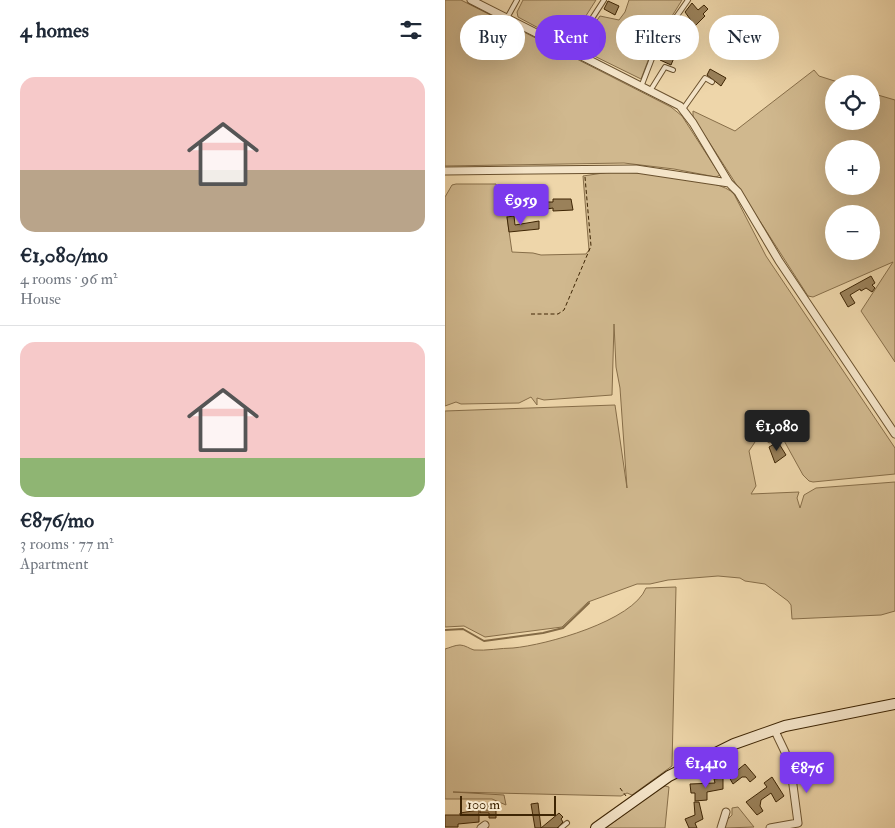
<!DOCTYPE html>
<html lang="en">
<head>
<meta charset="utf-8">
<style>
	:root { --surface:#fff; --page:#f2f2f3; --text:#1f2937; --muted:#747a83; --line:#e0e1e3; --accent:#7c3aed }
	body { margin:0; font-family:"IM FELL Double Pica",serif; background:var(--page); color:var(--text); height:100vh; display:flex; flex-direction:column; font-size:19px; white-space:nowrap }
	* { box-sizing:border-box; margin:0 }
	p { font-size:16px; color:var(--muted) }
	.icon { flex:none; width:28px; height:28px; fill:none; stroke:currentColor; stroke-width:2; stroke-linecap:round; stroke-linejoin:round }
	.map { position:relative; flex:1; overflow:hidden }
	.side { display:flex; flex-direction:column; background:var(--surface); width:445px }
	.side>* { flex:none }
	.banner { position:absolute; left:15px; top:15px; width:360px; height:45px; display:flex; gap:10px }
	.controls { position:absolute; left:380px; top:75px; display:grid; gap:10px }
	.controls a { display:grid; place-items:center; width:55px; height:55px; border-radius:50%; background:var(--surface); box-shadow:0 5px 20px #0002; font-size:25px }
	.scale { position:absolute; left:15px; bottom:12px; width:96px; box-sizing:border-box; padding-left:5px; border:2px solid #3e2504; border-top:0; font-size:14px; line-height:18px; white-space:nowrap; color:#3e2504; -webkit-text-stroke:4px #f4e4c8; paint-order:stroke }
	.price { position:absolute; translate:-50% -42px; padding:0 11px; border-radius:5px; background:var(--accent); color:#fff; font-size:16px; line-height:32px; filter:drop-shadow(0 1px 2px #0008) }
	.price::after { content:''; position:absolute; left:50%; top:30px; width:15px; height:11px; margin-left:-8px; background:inherit; clip-path:polygon(0 0,100% 0,50% 100%) }
	.price.on { background:#222; color:#fff }
	ul { padding:0; list-style:none }
	li { display:grid; align-content:center; gap:10px; height:265px; padding:0 20px }
	li+li { border-top:1px solid var(--line) }
	li span { display:grid; place-items:center; height:155px; border-radius:15px; color:#555 }
	li>.icon { margin-inline-start:auto }
	span .icon { width:90px; height:90px; fill:#fffc; stroke-width:1 }
	li b { font-size:21px }
	h2 { display:flex; justify-content:space-between; align-items:center; height:60px; padding:0 20px; font-size:21px }
	.pill { padding:0 18px; border-radius:22px; background:var(--surface); box-shadow:0 5px 20px #0002; font-size:18px; line-height:45px }
	.pill.on { background:var(--accent); color:#fff }
	main { display:flex; flex:1; min-height:0 }
	.map>svg:first-child { display:block }
</style>
</head>
<body>
<main>
<section class="side">
<h2>4 homes<svg class="icon" aria-label="filters" viewBox="0 0 24 24"><path d="M4 7h16M4 17h16"/><circle cx="9" cy="7" r="2"/><circle cx="15" cy="17" r="2"/></svg></h2>
<ul>
<li><span style="background:linear-gradient(#f6c9c9 60%,#b9a48a 0)"><svg class="icon" aria-label="home" viewBox="0 0 24 24"><path d="M3 11l9-7 9 7M6 9v11h12V9"/></svg></span><div><b>€1,080/mo</b><p>4 rooms · 96 m²</p><p>House</p></div></li>
<li><span style="background:linear-gradient(#f6c9c9 75%,#8fb573 0)"><svg class="icon" aria-label="home" viewBox="0 0 24 24"><path d="M3 11l9-7 9 7M6 9v11h12V9"/></svg></span><div><b>€876/mo</b><p>3 rooms · 77 m²</p><p>Apartment</p></div></li>
</ul>
</section>
<div class="map">
<svg width="450" height="828" viewBox="0 0 450 828">
	<rect width="100%" height="100%" fill="#eed6aa"/>
	<filter id="stains"><feTurbulence type="fractalNoise" baseFrequency=".004" numOctaves="4"/><feColorMatrix values="0 0 0 0 .2 0 0 0 0 .09 0 0 0 0 .02 0 0 0 .5 -.17"/></filter>
	<radialGradient id="worn" r=".72"><stop offset=".6" stop-color="#630" stop-opacity="0"/><stop offset="1" stop-color="#630" stop-opacity=".3"/></radialGradient>
	<path fill="#d0b88e" stroke="#876e49" fill-rule="evenodd" d="M0,0H16L226,107L237,116L275,175L271,177L229,169L179,163L0,166Z
		M78,0H151L123,44L73,17L72,12Z
		M184,0H237L209,45L196,79L135,49L136,43L155,16L174,20L180,12Z
		M369,70L374,76L399,84H389V121H426V93L450,100V362L416,311L448,262L368,297L363,296L248,117V111L290,131ZM389,149H426V186H389ZM389,214H426V251H389Z
		M165,172C189,172 275,177 289,194L321,256L450,448V474L368,482L364,481L358,475L337,437L324,443L319,439H312L304,451L311,486L306,494L354,492L352,498L355,508L359,495L371,488L450,482V611L436,615L347,619L346,605L343,601L320,584L300,581L295,578L273,576L223,580L205,584H192L143,602L117,627L40,637L19,626L0,627V411L170,405L182,488L175,388L171,367L169,324L167,395L99,400L92,398V405L86,397L74,403L16,404L11,402L0,406V197L7,185L11,184H51L61,210L67,252L88,253L96,255L141,254L144,250L138,176Z
		M231,587L227,766L187,795L182,793L176,796L8,792L59,795L61,805L47,799H0V649C4,648 10,645 15,645C20,645 25,649 29,650C41,651 56,648 68,648C101,645 188,621 201,588Z
		M220,786L224,787L220,828H161L210,791Z
		M293,807L309,827L280,828L281,821L287,815V808Z"/>
	<g fill="none" stroke-linecap="round" stroke-linejoin="round">
		<path stroke="#846b46" stroke-width="2" d="M0,630L18,629L39,641L98,633L118,628L144,603"/>
	</g>
	<path fill="#9a815a" stroke="#3e2504" d="M163,1L174,6L170,15L159,9Z
		M247,3L253,10L259,5L263,9L258,14L260,16L250,26L240,12Z
		M229,44L234,46L226,65L215,60L218,53L223,55Z
		M265,69L281,78L276,86L262,75Z
		M77,195H83L84,204H60L59,196Z
		M108,199H126L128,210L108,211V208L102,209V202H108Z
		M69,216L70,225L94,221V229L64,232L62,217Z
		M426,276L430,283L427,285L430,288L427,292L421,288L416,291L415,289L405,295L410,303L403,307L395,293Z
		M333,442L341,455L330,463L324,447Z
		M300,764L311,777L305,782L301,777H297L288,784L284,777Z
		M327,777L339,796L331,802L326,793L316,800L315,806L318,811L312,815L301,802L322,787L319,783Z
		M278,778V789L262,792V800L250,801V793H246L245,784L270,783L269,779Z
		M249,802H254L258,819L250,823L252,828H244L240,819L250,815Z
		M93,803L96,828H90L86,804Z
		M35,804H44V810L51,809V818H44V813H35Z
		M34,810V822L13,824V827H0V815H15V813Z
		M114,813L118,817L116,819L118,822L112,828H96Z"/>
	<g fill="none" stroke-linecap="round" stroke-linejoin="round">
		<defs>
			<path id="lane" d="M62,18L72,0
				M126,51L159,0
				M196,87L213,43L243,0
				M205,91L220,67L228,70
				M238,109L260,78L267,82
				M116,828L122,823"/>
			<path id="street" d="M26,0L235,106L248,123L284,183
				M0,171L191,169L284,183L293,192L334,261L450,434
				M36,828L40,825
				M276,828L281,812
				M325,828L353,823L346,770L340,752L329,729"/>
			<path id="secondary" d="M151,828L224,776L289,744L340,726L450,704"/>
		</defs>
		<use href="#lane" stroke="#6a512e" stroke-width="6"/>
		<use href="#street" stroke="#6a512e" stroke-width="9"/>
		<use href="#secondary" stroke="#3e2504" stroke-width="12"/>
		<path stroke="#3e2504" stroke-width="1" stroke-dasharray="4 2.5" stroke-linecap="butt" d="M86,314H113L119,310L146,246L140,177
			M175,788L181,796"/>
		<use href="#lane" stroke="#f4e4c8" stroke-width="4"/>
		<use href="#street" stroke="#f4e4c8" stroke-width="7"/>
		<use href="#secondary" stroke="#f4e4c8" stroke-width="10"/>
	</g>
	<rect width="100%" height="100%" filter="url(#stains)"/>
	<rect width="100%" height="100%" fill="url(#worn)"/>
</svg>
<div class="controls">
<a><svg class="icon" aria-label="locate" viewBox="0 0 24 24"><circle cx="12" cy="12" r="6"/><path d="M12 2v4M12 18v4M2 12h4M18 12h4"/></svg></a>
<a>+</a>
<a>−</a>
</div>
<div class="scale">100 m</div>
<b class="price" style="left:76px;top:226px">€959</b>
<b class="price on" style="left:332px;top:452px">€1,080</b>
<b class="price" style="left:261px;top:789px">€1,410</b>
<b class="price" style="left:362px;top:794px">€876</b>
<div class="banner">
<a class="pill">Buy</a>
<a class="pill on">Rent</a>
<a class="pill">Filters</a>
<a class="pill">New</a>
</div>
</div>
</main>
</body>
</html>
